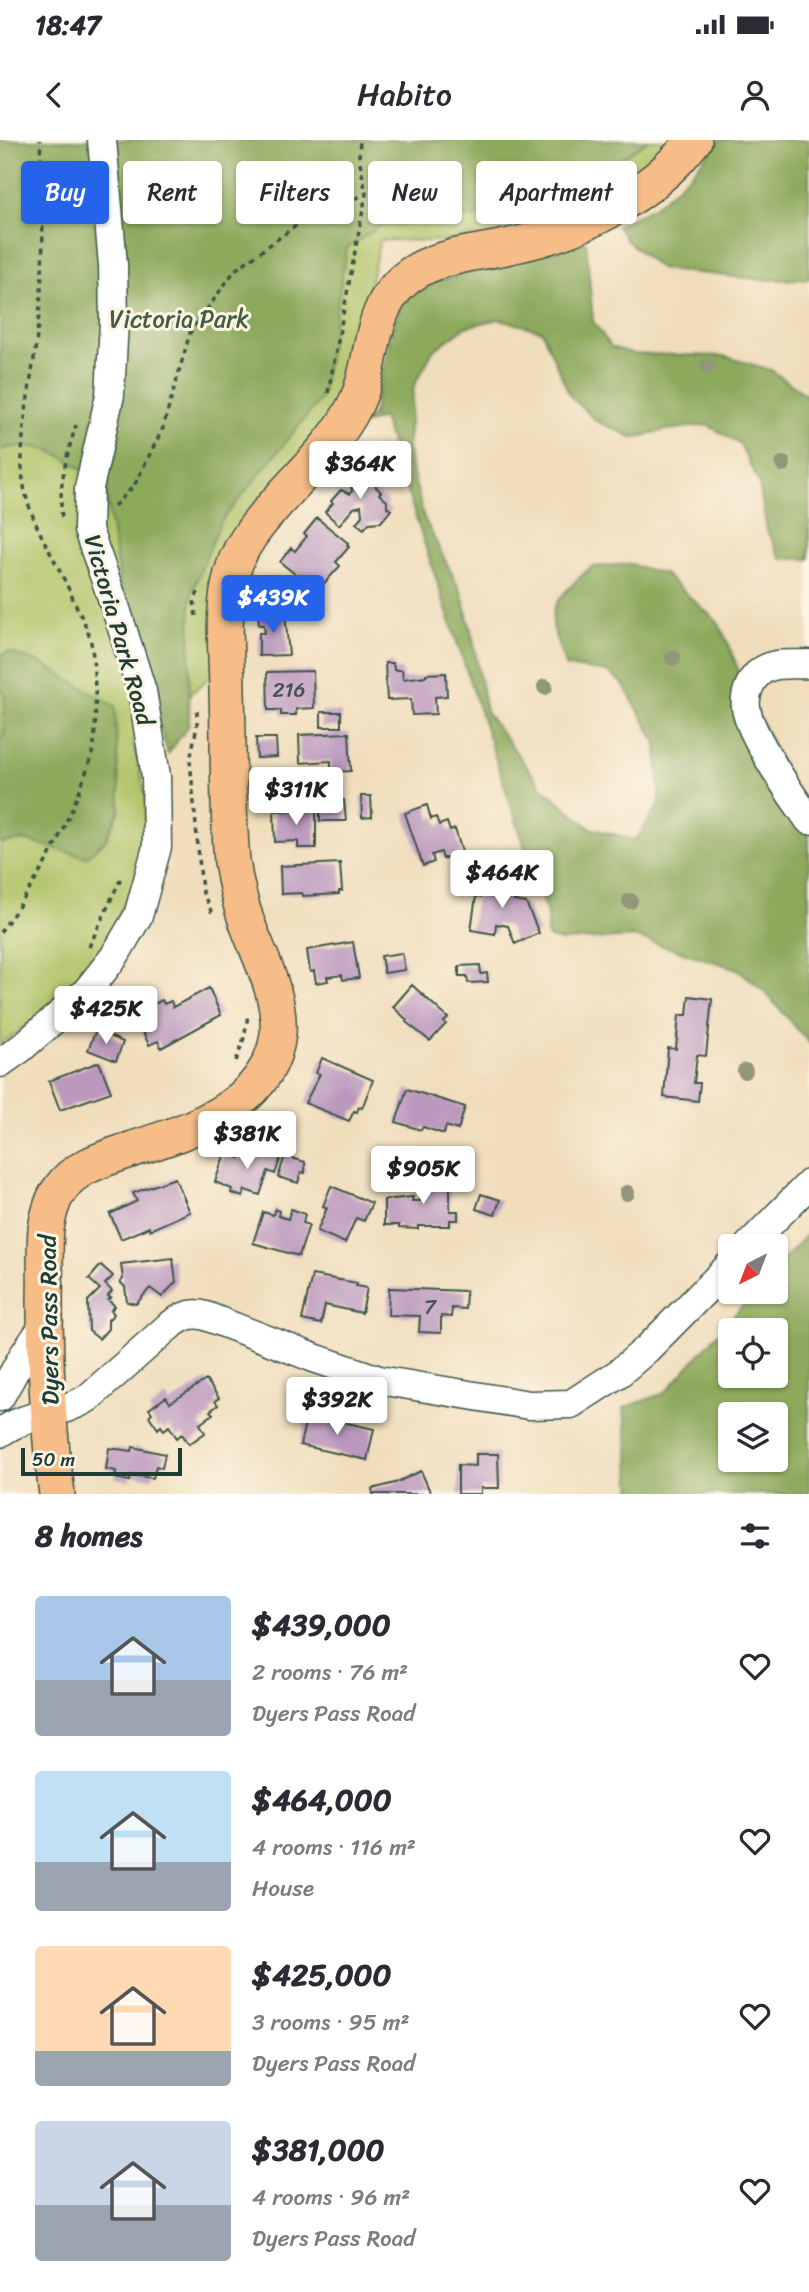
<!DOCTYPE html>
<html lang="en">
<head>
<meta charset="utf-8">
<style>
	:root { --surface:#fff; --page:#f2f2f3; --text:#2b2b33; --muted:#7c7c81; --accent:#2563eb }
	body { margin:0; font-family:Sriracha,sans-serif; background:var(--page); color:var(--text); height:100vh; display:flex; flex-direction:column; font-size:26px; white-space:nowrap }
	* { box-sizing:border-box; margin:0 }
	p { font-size:23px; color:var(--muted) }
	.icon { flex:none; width:38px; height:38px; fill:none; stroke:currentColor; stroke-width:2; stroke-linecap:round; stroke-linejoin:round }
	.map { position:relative; height:1354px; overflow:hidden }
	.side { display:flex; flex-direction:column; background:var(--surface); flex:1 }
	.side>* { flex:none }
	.hud { position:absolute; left:21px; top:21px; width:768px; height:63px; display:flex; gap:14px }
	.needle { width:46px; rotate:222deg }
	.tools { position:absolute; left:718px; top:1094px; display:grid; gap:14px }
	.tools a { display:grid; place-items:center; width:70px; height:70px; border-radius:7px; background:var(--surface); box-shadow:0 2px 5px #0004; font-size:35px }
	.scale { position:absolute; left:21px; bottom:18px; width:161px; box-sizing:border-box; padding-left:7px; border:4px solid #1f3d34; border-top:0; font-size:19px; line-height:24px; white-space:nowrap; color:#1f3d34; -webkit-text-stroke:5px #fcf5e5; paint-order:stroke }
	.price { position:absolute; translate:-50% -60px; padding:0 16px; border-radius:7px; background:#fff; color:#222; font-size:23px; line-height:46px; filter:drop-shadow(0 2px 4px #0008) }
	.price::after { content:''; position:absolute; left:50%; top:42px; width:21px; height:16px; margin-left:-10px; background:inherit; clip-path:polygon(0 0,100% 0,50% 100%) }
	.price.current { background:var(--accent); color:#fff }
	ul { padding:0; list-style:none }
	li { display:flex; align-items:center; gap:21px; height:175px; padding:0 35px }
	li span { display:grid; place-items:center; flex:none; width:196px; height:140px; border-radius:7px; color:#555 }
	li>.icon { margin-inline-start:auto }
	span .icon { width:84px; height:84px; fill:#fffc; stroke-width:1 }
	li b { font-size:30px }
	h2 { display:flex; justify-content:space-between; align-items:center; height:84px; padding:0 35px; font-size:30px }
	.chip { padding:0 24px; border-radius:7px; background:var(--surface); box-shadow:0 2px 5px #0004; font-size:24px; line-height:63px }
	.chip.current { background:var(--accent); color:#fff }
	.status { display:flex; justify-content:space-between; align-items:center; height:49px; padding:0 35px; background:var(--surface); direction:ltr }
	.status svg { height:19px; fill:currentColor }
	header { display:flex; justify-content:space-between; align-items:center; height:91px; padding:0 35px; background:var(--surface); font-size:32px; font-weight:600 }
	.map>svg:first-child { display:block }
</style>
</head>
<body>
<div class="status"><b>18:47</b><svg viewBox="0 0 49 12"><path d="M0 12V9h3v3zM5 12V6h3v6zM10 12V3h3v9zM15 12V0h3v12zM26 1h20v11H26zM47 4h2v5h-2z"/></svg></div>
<header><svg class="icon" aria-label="back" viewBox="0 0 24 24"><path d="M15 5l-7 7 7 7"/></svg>Habito<svg class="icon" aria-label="person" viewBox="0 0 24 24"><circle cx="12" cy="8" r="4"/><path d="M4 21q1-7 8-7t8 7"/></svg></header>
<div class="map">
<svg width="809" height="1354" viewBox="0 0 809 1354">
	<rect width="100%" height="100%" fill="#fcf5e5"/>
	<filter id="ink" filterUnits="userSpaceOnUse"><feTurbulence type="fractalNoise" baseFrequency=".0143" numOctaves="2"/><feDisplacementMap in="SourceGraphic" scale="14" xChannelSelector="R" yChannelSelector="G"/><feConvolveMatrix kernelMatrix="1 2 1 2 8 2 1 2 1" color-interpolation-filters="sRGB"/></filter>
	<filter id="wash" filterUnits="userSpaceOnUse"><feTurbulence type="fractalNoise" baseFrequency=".00686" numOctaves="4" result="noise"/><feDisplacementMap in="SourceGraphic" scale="28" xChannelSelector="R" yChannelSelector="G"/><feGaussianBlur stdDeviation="1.57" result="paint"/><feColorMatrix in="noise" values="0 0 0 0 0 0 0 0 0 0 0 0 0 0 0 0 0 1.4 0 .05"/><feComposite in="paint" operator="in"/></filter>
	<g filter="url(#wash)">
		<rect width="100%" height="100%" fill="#f0ddbb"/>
		<path fill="#b0c367" stroke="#68804e" stroke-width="2" d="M0,0H665L646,25L562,72L489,94L445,101L380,100L341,271L244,383L213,535L133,601L146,656L144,728L96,818L62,859L0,905Z"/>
		<path fill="#8ca95c" stroke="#567348" stroke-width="2" fill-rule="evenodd" d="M0,0H648L564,59L495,75L380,86L347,108L321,258L220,383L191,454L189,585L168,614L121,451L105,346C73,322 42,296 0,310Z
			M720,0H809V139L765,140L661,129L627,101L617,86L657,65L693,32Z
			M586,102L593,181L611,207L635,214L723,216L771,230L809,257V419H781L767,391L759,343L739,303L707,285L666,290L634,298L596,281L570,256L542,191L500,179L465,187L433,211L414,246L407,309L424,378L462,454L473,499L486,572L541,646L590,688L636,700L660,663L657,603L623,544L608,532L566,526C544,469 547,468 591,427L629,424L664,434L718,482L728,503L746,550L809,680V903L765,852L738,829L634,797L561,801L547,797V774L383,278L357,286L373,275L393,184L403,162L422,145Z
			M8,512L42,524L115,566L120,670L105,701L86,717L23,700L0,704V599L4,595L5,555L0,548V516Z
			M809,1092V1354H632L624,1268L665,1253L755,1152H775V1129ZM730,1190H775V1236H730ZM730,1274H775V1320H730Z"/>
		<g id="blocks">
			<path fill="#bb98be" d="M373,331L376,347L381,352L379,354L387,361V367L391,370L381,382L369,383L364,389L356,383L362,376L361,366L354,368L339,385L325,372L333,363L331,361L341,350L350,354L352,351L349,334Z
				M317,378L348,403L347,405L349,407L336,422L340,426L318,450L312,444L310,446L280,422L291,408L295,411L307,396L304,394Z
				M285,473L289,515L259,516V493H265L264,485H259L258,474Z
				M385,523H393L394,530H402L403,539L426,536V534L446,533L447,556L435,557L436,574L412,575L411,559L387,560Z
				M313,531L314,568L296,569V575H281V570H268L267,532Z
				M321,572H341V587H321Z
				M349,593L351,631L331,632V621L300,623L299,595Z
				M256,598H276L277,617L257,618Z
				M361,656H371L372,677L362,678Z
				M344,660L346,681H320V661Z
				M427,665L431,679L436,677L439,685L447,682L450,691L455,689L462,712L443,719L441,712L432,715L434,722L423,726L405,673Z
				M316,669V708H298V701L275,702L274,671Z
				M340,723L342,751H339V754L302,756V753L281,754L280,726Z
				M485,733L506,737V740L517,742L514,761L526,763L539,793L515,804L508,786L496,784L495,794L471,790L476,756L481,757Z
				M353,802L359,838L343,840L342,835L327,837L328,841L316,843L314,831L310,832L307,810Z
				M402,813L405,830L384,833L381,816Z
				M480,825L481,834L487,833L488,842L468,843L467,836H459V826Z
				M412,845L448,878L444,882L446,884L430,901L406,882L407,880L393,867Z
				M209,848L221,875L161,908L158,901L149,905L134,874L162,860L164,864L171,861L173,867Z
				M689,856L712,859L706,916L697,915L694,943H700L698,961L664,957L668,908L676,909L679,875H687Z
				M96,890L123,902L116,921L88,910Z
				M322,918L373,940L362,968L359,967L357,972L354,971L349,981L305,963L320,934L316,933Z
				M99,922L111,952L60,970L49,941Z
				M407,949L465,967L458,990L446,986L444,994L423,987L421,990L396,982Z
				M244,1006L281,1017L275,1034L268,1031L260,1055L245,1050L243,1057L231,1053L232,1049L215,1042L225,1013L240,1018Z
				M285,1016L305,1022V1033L301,1032L298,1043L278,1037Z
				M420,1037H450V1071H458V1080H450V1086H418V1089L399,1088V1085H384V1060L413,1057L412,1061H420Z
				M175,1038L190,1072L150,1090L149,1087L121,1099L110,1074L137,1061L133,1053Z
				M331,1046L372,1063L364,1081L356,1078L345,1103L317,1091L327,1068L323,1066Z
				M481,1054L500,1060L495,1075L476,1069Z
				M275,1069L279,1071L278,1076L288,1079L291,1069L305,1074L303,1083L309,1085L299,1116L253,1103L263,1072L273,1075Z
				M173,1118L176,1142L162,1157L150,1148L136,1164L127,1162L125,1147L120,1142L123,1139L121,1124Z
				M101,1125L113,1136L105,1144L112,1151L108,1156L111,1158L108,1160L115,1166L111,1170L114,1174L108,1180V1189L99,1199L89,1191L88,1161L100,1149L89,1139Z
				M312,1135L357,1143L356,1146L367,1148L362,1173L325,1165L321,1184L302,1180Z
				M389,1148L466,1151L465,1169L452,1168L451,1177L441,1176V1193L419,1192L420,1176L388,1175Z
				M206,1240L219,1258L215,1261L218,1265L210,1271L213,1274L200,1284L205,1293L189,1304L182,1294L177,1298L169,1286L164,1290L161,1286L158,1289L149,1276L152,1273L149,1269L166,1257L170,1263Z
				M307,1274L374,1289L367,1320L300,1305Z
				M133,1307L165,1314L162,1328L156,1326L153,1338L131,1335L130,1341L115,1338L116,1331L106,1329L109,1308L132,1311Z
				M476,1314H498L499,1348H481V1354H458V1325L476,1326Z
				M421,1331L431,1354H373L372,1349L395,1343Z"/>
		</g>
	</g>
	<g filter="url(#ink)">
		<use href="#blocks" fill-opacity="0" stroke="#3e5548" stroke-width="2"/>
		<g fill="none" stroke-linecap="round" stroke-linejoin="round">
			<defs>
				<path id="minor" d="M809,524C795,525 779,522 767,528C752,534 744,553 746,568C749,593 793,658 809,680
					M0,923L20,909L87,851L114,817L138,776L157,707L156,636L142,551L116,469L88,390L89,348L110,255L114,182L113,125L102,0
					M748,1106L809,1044
					M0,1257L23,1216L45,1184
					M0,1293C26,1273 61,1275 88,1258L168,1187C180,1178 190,1171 206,1176L314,1218L379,1240L529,1265L571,1264L619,1233L647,1209L730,1125"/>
				<path id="major" d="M57,1354C48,1290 45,1223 45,1158C46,1136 44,1112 46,1089C48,1076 52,1060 60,1049C75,1026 107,1018 133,1009C190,991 270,965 278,894C281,855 260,818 247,783C240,763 235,742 232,721C227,665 229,608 227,552C227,517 222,480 229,446C232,429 239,411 249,397C280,351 331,314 355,265C378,219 364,161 418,130C445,115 480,113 510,106C579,92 651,57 694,0"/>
			</defs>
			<use href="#minor" stroke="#3e5548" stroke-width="31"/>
			<use href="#major" stroke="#3e5548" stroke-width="38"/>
			<path stroke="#3e5548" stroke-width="3.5" stroke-dasharray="5 5" stroke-linecap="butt" d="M328,253L366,54L359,17L360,0
				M114,366L134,346L163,288L190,193L235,130L308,77L366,54
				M62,377C58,345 67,315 76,285
				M196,476L194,460L199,451
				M197,571V586L190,620L202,751L212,773
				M0,792C39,742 74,675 92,614C98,592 95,532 92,508C90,492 80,474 73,459C55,415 23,376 22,327C21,279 34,233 38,185C45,124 43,61 40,0
				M89,807L121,738
				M236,921L244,898L248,875"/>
			<use href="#minor" stroke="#fff" stroke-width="28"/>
			<use href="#major" stroke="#f7bd88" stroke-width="35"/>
		</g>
		<g fill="#919778">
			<circle cx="708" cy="226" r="8"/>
			<circle cx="783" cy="324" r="8"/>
			<circle cx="673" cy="518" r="8"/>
			<circle cx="545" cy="547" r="8"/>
			<circle cx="630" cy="761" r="8"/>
			<circle cx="745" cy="931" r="8"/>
			<circle cx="627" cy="1053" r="8"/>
		</g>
	</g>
	<g text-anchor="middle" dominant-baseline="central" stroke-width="6" stroke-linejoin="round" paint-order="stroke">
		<g font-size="21" fill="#465456">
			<text x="289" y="550">216</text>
			<text x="430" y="1167">7</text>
		</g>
		<g font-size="24" fill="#435e41" stroke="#fcf5e5">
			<text x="179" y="179">Victoria Park</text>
		</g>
		<g font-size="24" fill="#1f3d34" stroke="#fcf5e5">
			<text transform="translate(119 490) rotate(74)">Victoria Park Road</text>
			<text transform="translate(49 1180) rotate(-91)">Dyers Pass Road</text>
		</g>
	</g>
</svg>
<div class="tools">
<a><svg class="needle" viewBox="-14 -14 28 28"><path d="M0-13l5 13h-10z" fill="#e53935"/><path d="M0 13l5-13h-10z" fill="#7c7c81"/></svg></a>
<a><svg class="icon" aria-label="locate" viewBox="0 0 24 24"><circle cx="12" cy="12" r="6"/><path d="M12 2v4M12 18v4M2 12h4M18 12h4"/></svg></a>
<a><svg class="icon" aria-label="layers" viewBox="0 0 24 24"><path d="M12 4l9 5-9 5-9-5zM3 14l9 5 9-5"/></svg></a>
</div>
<div class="scale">50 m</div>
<b class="price" style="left:360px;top:361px">$364K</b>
<b class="price current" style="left:273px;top:495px">$439K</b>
<b class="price" style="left:296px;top:687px">$311K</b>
<b class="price" style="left:502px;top:770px">$464K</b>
<b class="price" style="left:106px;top:906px">$425K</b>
<b class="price" style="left:247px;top:1031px">$381K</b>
<b class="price" style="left:423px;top:1066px">$905K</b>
<b class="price" style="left:337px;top:1297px">$392K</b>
<div class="hud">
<a class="chip current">Buy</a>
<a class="chip">Rent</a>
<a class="chip">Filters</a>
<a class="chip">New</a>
<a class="chip">Apartment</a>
</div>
</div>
<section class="side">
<h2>8 homes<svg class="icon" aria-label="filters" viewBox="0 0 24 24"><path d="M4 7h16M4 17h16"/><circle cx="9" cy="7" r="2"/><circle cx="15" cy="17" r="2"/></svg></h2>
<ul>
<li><span style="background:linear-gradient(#a9c7e8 60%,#9aa5b1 0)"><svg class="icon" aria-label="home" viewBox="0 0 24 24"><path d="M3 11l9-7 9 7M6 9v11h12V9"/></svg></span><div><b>$439,000</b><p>2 rooms · 76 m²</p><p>Dyers Pass Road</p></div><svg class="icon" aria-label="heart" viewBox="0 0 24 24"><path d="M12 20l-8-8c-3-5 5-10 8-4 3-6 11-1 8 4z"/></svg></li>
<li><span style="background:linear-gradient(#bfe0f5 65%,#9aa5b1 0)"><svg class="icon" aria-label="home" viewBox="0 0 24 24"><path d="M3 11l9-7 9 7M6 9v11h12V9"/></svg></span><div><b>$464,000</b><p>4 rooms · 116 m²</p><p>House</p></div><svg class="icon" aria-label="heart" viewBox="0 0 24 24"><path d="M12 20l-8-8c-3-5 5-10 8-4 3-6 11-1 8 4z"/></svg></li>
<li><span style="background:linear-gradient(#ffd9b3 75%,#9aa5b1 0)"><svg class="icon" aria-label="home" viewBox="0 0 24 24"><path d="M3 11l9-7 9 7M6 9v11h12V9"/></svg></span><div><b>$425,000</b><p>3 rooms · 95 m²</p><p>Dyers Pass Road</p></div><svg class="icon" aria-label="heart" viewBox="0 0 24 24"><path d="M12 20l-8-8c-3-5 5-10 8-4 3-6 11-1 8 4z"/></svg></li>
<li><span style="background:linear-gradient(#c9d6e8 60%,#9aa5b1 0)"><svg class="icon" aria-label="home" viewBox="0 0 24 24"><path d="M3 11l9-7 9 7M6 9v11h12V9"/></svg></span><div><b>$381,000</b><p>4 rooms · 96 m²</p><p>Dyers Pass Road</p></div><svg class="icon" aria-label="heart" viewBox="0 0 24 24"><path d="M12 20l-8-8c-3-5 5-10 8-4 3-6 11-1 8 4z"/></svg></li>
</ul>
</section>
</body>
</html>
